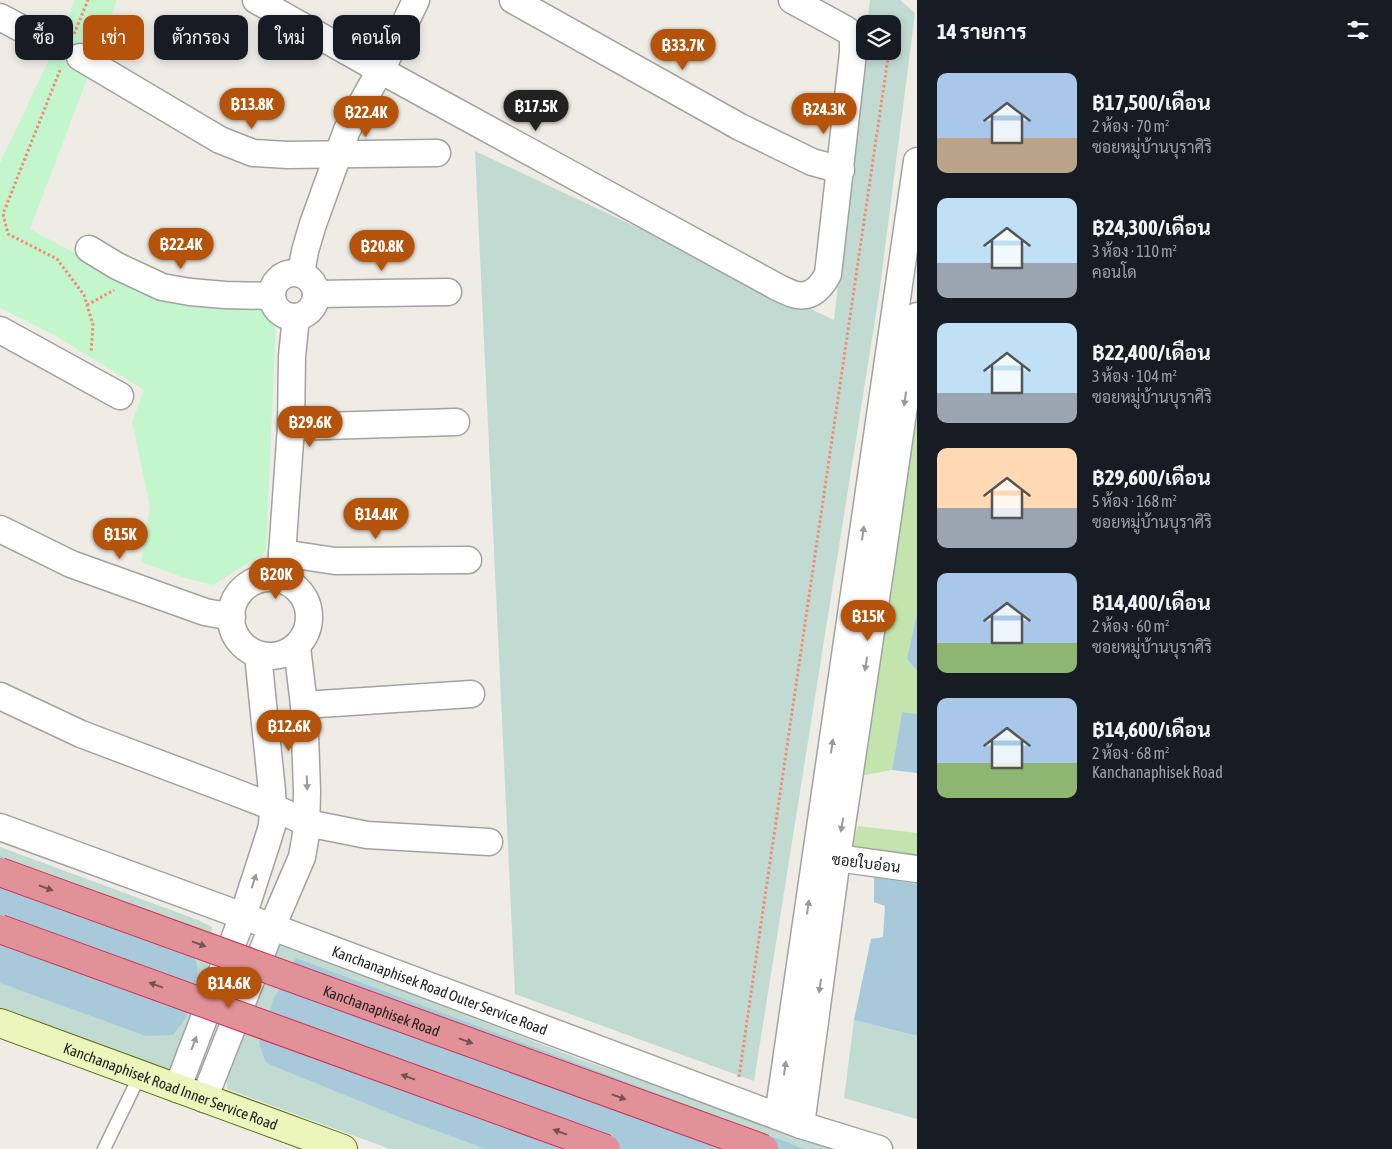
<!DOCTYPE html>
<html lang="th">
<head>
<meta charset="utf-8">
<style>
	:root { --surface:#171b24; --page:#242831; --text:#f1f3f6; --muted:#9ea1a6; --accent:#b45309 }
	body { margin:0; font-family:"Asap Condensed",Sarabun,sans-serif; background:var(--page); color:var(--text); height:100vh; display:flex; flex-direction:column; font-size:19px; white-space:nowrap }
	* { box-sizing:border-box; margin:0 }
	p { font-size:16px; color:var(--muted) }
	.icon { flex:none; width:28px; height:28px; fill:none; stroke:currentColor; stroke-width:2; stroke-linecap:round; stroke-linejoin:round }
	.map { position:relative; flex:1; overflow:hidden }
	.panel { display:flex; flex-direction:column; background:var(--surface); width:475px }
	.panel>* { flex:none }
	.hud { position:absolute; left:15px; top:15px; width:475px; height:45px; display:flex; gap:10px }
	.buttons { position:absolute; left:856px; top:15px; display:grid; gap:10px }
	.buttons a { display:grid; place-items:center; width:45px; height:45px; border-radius:10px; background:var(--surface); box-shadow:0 2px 8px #0003; font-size:25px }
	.price { position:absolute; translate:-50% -42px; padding:0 11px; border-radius:18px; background:var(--accent); color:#fff; font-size:16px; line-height:32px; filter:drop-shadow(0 1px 2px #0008) }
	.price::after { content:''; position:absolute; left:50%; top:30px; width:15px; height:11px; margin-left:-8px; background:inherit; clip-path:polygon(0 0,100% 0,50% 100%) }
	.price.selected { background:#222; color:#fff }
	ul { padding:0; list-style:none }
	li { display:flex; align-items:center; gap:15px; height:125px; padding:0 20px }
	li span { display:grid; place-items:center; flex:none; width:140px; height:100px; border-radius:10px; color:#555 }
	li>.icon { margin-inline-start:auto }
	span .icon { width:60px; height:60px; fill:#fffc; stroke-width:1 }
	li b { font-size:21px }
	h2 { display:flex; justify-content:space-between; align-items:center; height:60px; padding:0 20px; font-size:21px }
	.pill { padding:0 18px; border-radius:10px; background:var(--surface); box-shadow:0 2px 8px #0003; font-size:18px; line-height:45px }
	.pill.selected { background:var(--accent); color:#fff }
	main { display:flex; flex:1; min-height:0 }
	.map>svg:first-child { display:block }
</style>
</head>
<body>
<main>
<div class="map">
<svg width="917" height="1149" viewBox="0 0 917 1149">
	<rect width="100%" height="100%" fill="#eeece5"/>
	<path fill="#c3e5ad" d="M917,382V612L907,659L917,671V714L902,712L892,770L860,776Z
		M858,826L917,833V884L845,871Z"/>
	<path fill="#c2dbd2" d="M870,0H900L915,13L879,295L754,1081L515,994L475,151L834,320L865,42V51H892V24H867Z
		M0,847L198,920L212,927L208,966L190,1029L179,1057L169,1070L0,1009Z
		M280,943L582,1060L849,1149H390L227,1089L226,1069Z
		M854,1020L917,1036V1119L844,1098Z"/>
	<path fill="#c4f6cd" d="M75,0H117L30,229L145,291L260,307L276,322L266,552L213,585L185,578L141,562L150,506L132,422L144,390L54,335L0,308V163L62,32Z"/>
	<path fill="#a8c9d9" d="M917,612V671L907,659Z
		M902,712L917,714V773L892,770Z
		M0,856L184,926L198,968L187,1016L173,1035L146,1036L0,983Z
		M874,877L917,884V1036L854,1020L871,939L883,937L885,906L874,902Z
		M296,958L805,1149H486L399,1117L266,1063L259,1043L274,998Z"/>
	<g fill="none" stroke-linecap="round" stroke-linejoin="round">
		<defs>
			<path id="lane" d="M104,1149L140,1075"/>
			<g id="street">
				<path d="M256,0L380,70L779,288C784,290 791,294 797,295C812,298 822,286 828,274L853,53V35L845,29L792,0"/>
				<path d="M513,0L740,127L812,162L841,170"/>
				<path d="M0,17L26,31"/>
				<path d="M80,57L220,140L253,153L288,155L437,153"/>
				<path d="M89,249L117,266L162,287L190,292L225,295L272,296"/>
				<circle cx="294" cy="295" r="22"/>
				<path d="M301,273L305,251L313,224L347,130L398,38L416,0"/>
				<path d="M316,294L448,292"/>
				<path d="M0,330L120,396"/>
				<path d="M291,427L456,422"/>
				<path d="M0,529L71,564L205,612L232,617"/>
				<path d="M282,553L335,561L468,560"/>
				<circle cx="270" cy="617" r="39"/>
				<path d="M283,580L281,569L291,427L292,356L296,317"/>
				<path d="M0,696L81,734L229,790L273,807L307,823L367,835L489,842"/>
				<path d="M304,705L471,694"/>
				<path id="s1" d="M0,827L243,916L801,1125L879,1149"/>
				<path d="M821,858H837L917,869"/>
				<path d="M177,1089L243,916L268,839L272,826L273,807L272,791L258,655"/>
				<path d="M204,1099L272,927L302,857L306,834L307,791L304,705L297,647"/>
				<path d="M778,1116L917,161"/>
				<path d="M801,1125L837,858L881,565L917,316"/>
			</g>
			<g id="secondary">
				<path id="s2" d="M0,1023L343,1149"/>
			</g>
		</defs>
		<use href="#lane" stroke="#a2a2a2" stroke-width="15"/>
		<use href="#street" stroke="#a2a2a2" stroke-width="29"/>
		<use href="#secondary" stroke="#596e0c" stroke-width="30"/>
		<path stroke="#f18d73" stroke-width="3" stroke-dasharray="2.5 2.5" stroke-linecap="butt" d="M74,34L88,0
			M60,70L3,214L8,234L57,259L84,295L93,325L91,352
			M87,305L114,290
			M739,1077L763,910L889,51"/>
		<use href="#lane" stroke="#fff" stroke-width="12"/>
		<use href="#street" stroke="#fff" stroke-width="26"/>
		<use href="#secondary" stroke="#ecf5bc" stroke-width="28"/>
		<defs>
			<g id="highway-bridge">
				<path id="s3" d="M0,872L764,1149"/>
				<path d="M0,929L606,1149"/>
			</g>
		</defs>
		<use href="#highway-bridge" stroke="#cf2f55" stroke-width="30" stroke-linecap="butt"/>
		<use href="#highway-bridge" stroke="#e19198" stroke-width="28"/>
	</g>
	<defs><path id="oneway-solid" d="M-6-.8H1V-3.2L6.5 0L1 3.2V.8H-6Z" transform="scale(1.25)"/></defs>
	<g fill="#9a9a9a">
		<use href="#oneway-solid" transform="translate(905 399) rotate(98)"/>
		<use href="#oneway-solid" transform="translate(863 533) rotate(-82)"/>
		<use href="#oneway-solid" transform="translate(866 664) rotate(99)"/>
		<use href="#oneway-solid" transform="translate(832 746) rotate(-82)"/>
		<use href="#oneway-solid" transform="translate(307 783) rotate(88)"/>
		<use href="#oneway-solid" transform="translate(842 825) rotate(99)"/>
		<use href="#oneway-solid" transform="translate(254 881) rotate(-72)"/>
		<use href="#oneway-solid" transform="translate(808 907) rotate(-82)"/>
		<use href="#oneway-solid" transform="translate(820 986) rotate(98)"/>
		<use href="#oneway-solid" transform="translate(194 1043) rotate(-69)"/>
		<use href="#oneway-solid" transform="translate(785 1068) rotate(-82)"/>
	</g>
	<g fill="#765255">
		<use href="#oneway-solid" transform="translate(46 888) rotate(20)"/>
		<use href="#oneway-solid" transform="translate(199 944) rotate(20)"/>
		<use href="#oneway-solid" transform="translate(156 985) rotate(-160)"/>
		<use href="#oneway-solid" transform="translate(466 1041) rotate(20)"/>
		<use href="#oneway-solid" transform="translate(408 1077) rotate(-160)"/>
		<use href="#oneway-solid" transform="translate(619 1097) rotate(20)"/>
		<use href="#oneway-solid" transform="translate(560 1132) rotate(-160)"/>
	</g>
	<g text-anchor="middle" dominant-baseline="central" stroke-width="5" stroke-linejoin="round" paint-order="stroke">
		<g font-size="15" fill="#1e1e1e" stroke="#fff">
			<text transform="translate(866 863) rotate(7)">ซอยใบอ่อน</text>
			<text stroke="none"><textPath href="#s1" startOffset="469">Kanchanaphisek Road Outer Service Road</textPath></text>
			<text stroke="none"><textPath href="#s3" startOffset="406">Kanchanaphisek Road</textPath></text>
			<text stroke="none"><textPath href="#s2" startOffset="182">Kanchanaphisek Road Inner Service Road</textPath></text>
		</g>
	</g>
</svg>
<div class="buttons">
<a><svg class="icon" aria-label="layers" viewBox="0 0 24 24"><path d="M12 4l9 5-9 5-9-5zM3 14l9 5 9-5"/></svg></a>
</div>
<b class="price" style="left:683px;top:71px">฿33.7K</b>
<b class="price" style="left:252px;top:130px">฿13.8K</b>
<b class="price selected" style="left:536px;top:132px">฿17.5K</b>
<b class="price" style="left:824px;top:135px">฿24.3K</b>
<b class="price" style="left:366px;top:138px">฿22.4K</b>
<b class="price" style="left:181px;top:270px">฿22.4K</b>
<b class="price" style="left:382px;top:272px">฿20.8K</b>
<b class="price" style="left:310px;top:448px">฿29.6K</b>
<b class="price" style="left:376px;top:540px">฿14.4K</b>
<b class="price" style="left:120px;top:560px">฿15K</b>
<b class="price" style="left:276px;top:600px">฿20K</b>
<b class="price" style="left:868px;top:642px">฿15K</b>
<b class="price" style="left:289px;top:752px">฿12.6K</b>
<b class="price" style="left:229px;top:1009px">฿14.6K</b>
<div class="hud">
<a class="pill">ซื้อ</a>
<a class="pill selected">เช่า</a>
<a class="pill">ตัวกรอง</a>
<a class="pill">ใหม่</a>
<a class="pill">คอนโด</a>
</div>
</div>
<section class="panel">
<h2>14 รายการ<svg class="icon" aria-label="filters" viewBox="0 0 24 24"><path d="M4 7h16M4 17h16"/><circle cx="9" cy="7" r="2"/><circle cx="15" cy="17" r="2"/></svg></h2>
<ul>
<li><span style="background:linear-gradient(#a9c7e8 65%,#b9a48a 0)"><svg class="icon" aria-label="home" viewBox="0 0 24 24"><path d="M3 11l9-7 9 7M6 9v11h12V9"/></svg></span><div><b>฿17,500/เดือน</b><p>2 ห้อง · 70 m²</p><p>ซอยหมู่บ้านบุราศิริ</p></div></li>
<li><span style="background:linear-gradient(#bfe0f5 65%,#9aa5b1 0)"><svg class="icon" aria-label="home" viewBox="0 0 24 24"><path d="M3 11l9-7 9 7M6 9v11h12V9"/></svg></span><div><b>฿24,300/เดือน</b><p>3 ห้อง · 110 m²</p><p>คอนโด</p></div></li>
<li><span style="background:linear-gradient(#bfe0f5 70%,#9aa5b1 0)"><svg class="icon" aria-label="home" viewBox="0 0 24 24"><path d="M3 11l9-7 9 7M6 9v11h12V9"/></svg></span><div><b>฿22,400/เดือน</b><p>3 ห้อง · 104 m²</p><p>ซอยหมู่บ้านบุราศิริ</p></div></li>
<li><span style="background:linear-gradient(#ffd9b3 60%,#9aa5b1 0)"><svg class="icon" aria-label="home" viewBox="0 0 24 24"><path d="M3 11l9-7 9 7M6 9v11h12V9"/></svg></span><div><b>฿29,600/เดือน</b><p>5 ห้อง · 168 m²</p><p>ซอยหมู่บ้านบุราศิริ</p></div></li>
<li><span style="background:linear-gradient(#a9c7e8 70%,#8fb573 0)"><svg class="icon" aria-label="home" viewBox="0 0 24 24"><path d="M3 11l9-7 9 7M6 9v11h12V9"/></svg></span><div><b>฿14,400/เดือน</b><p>2 ห้อง · 60 m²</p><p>ซอยหมู่บ้านบุราศิริ</p></div></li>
<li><span style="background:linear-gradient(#a9c7e8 65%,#8fb573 0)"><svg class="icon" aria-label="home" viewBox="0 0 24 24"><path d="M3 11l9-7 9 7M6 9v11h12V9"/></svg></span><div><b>฿14,600/เดือน</b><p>2 ห้อง · 68 m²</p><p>Kanchanaphisek Road</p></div></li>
</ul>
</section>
</main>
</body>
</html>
